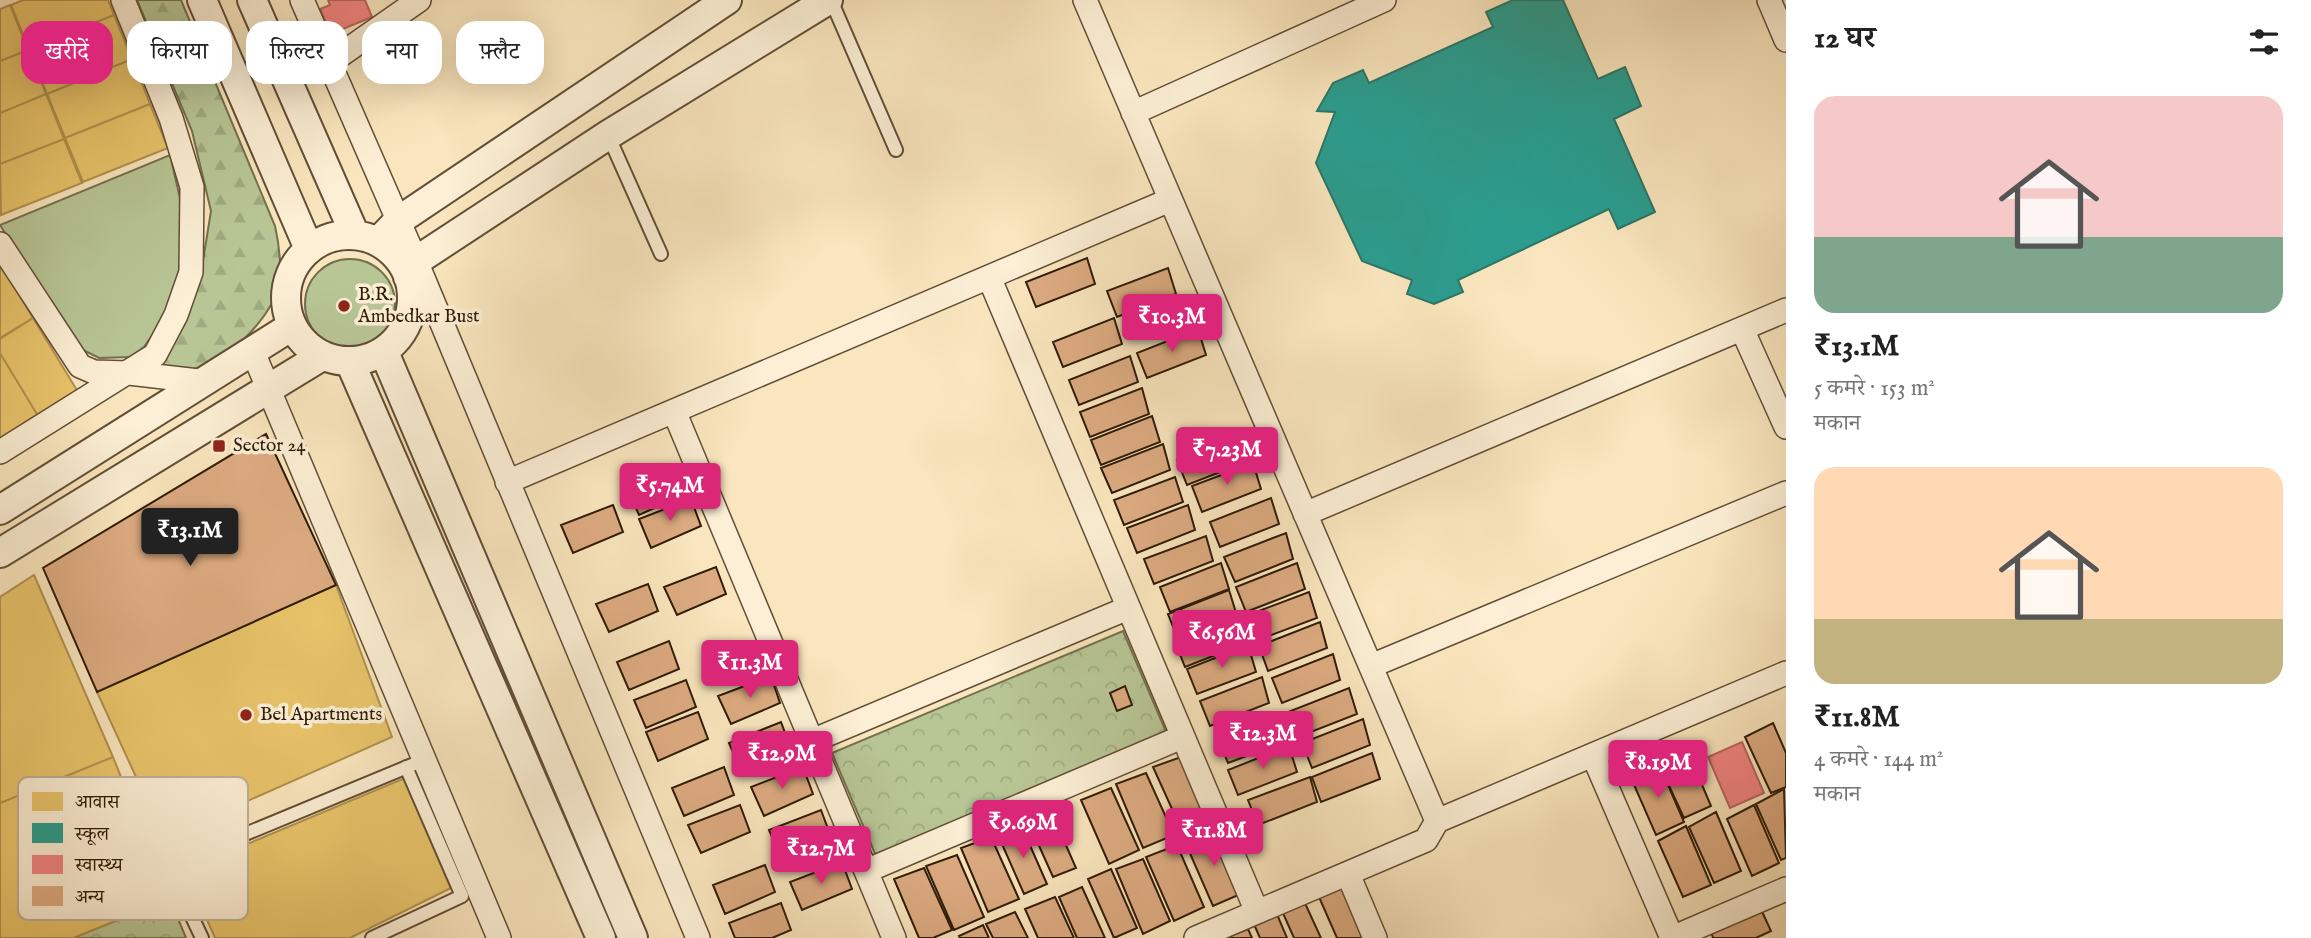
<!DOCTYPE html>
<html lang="hi">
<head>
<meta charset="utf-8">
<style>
	:root { --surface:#fff; --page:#f2f2f2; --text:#222; --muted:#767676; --accent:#db2777 }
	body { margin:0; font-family:"IM FELL English","Noto Serif Devanagari",serif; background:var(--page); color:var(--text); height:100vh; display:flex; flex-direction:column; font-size:26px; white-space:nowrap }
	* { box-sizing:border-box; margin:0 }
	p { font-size:23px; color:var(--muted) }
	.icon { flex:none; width:38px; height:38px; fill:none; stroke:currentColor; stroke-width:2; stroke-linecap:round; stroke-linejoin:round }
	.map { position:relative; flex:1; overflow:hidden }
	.panel { display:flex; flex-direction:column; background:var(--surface); width:525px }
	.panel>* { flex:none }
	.banner { position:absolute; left:21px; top:21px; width:665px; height:63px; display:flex; gap:14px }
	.price { position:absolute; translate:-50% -60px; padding:0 16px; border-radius:7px; background:var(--accent); color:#fff; font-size:23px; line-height:46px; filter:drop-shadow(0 2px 4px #0008) }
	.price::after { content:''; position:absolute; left:50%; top:42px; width:21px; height:16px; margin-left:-10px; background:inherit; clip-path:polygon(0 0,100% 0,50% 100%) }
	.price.on { background:#222; color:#fff }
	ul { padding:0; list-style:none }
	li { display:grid; align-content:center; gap:14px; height:371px; padding:0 28px }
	li span { display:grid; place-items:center; height:217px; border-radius:21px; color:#555 }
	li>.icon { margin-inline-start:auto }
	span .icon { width:126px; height:126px; fill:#fffc; stroke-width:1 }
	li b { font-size:30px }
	h2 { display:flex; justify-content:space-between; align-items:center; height:84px; padding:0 28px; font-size:30px }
	.chip { padding:0 24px; border-radius:21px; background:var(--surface); box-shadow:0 7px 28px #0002; font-size:24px; line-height:63px }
	.chip.on { background:var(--accent); color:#fff }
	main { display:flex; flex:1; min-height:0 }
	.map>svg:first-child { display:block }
</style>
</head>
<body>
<main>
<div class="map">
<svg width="1786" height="938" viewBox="0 0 1786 938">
	<defs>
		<pattern id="forest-firs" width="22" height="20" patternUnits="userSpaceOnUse" patternTransform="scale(1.75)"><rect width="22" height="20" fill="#b8c696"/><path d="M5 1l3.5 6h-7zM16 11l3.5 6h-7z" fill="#9eaa80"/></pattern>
		<pattern id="park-crowns" width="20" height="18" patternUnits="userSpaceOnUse" patternTransform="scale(1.75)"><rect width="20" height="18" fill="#b8c696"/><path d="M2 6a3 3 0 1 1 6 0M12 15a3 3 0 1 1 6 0" fill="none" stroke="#9eaa80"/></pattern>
	</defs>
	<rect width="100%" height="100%" fill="#fae6be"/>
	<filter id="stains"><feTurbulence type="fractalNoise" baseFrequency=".00286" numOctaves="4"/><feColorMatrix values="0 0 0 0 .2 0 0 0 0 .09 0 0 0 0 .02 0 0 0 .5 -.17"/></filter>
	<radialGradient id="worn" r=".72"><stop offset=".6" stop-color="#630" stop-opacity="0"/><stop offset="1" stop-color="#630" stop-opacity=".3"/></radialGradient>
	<path fill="#b8c696" stroke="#74704f" stroke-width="2" d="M170,155L182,207V262L162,321L144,347L131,357L99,358L77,347L0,225Z
		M305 304a45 45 0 1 1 90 0a45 45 0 1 1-90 0Z"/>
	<path fill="url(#forest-firs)" stroke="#74704f" stroke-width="2" d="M137,0H181L275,226C280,248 284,281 273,301C261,325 232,354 208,366C194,372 174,368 160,364L201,273L211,211L192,131Z"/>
	<path fill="url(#park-crowns)" stroke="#74704f" stroke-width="2" d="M1123,631L1167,734L876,856L832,753Z
		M170,899L186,938H73Z"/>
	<path fill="#e9c46a" stroke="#b1914d" stroke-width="2" d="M23,0H108L114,15L29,49L11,5Z
		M10,5L28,50L0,61V9Z
		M114,15L132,59L47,94L29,49Z
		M28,50L46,94L0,113V61Z
		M132,59L150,104L65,138L47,94Z
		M46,94L64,139L0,164V113Z
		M150,104L168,148L83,182L65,138Z
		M64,139L82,183L1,215L0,164Z
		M0,263L33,318L0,338Z
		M33,318L78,392L38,416L0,353V339Z
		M0,353L38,416L0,439Z
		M34,575L113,757L0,803V597Z
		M336,585L392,737L164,838L97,692Z
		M113,757L170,899L73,938H0V803Z
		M405,778L451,888L350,938H215L185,870Z"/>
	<path fill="#2a9d8f" stroke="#2c7666" stroke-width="2" d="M1513,0H1563L1598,79L1625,67L1641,106L1614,119L1655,212L1618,229L1609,209L1458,280L1463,292L1434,304L1407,294L1412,280L1362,261L1316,163L1335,112L1317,111L1333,83L1363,70L1369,83L1493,27L1486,12Z"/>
	<path fill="#f28482" stroke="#b8645d" stroke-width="2" d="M328,0H365L372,17L331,34L320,9L330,5Z
		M1742,742L1764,793L1730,808L1708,757Z"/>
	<path fill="#ddab81" stroke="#2f1b08" stroke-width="2" d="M1087,258L1095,284L1036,307L1026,282Z
		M1168,268L1176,294L1117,317L1107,291Z
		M1114,318L1122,344L1063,367L1053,342Z
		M1198,329L1206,355L1147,378L1137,353Z
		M1130,356L1138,382L1079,405L1069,380Z
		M1142,388L1149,414L1090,437L1080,412Z
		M1152,416L1160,442L1101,465L1091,440Z
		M266,434L336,585L97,692L43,568Z
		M1238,436L1246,462L1187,485L1177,460Z
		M1163,444L1170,470L1112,493L1101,468Z
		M1253,463L1261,489L1202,512L1192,486Z
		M678,466L688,493L639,515L626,486Z
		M1175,477L1183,502L1124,525L1114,500Z
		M1271,498L1279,524L1220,547L1210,522Z
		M691,499L701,526L651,548L639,519Z
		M613,505L623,532L573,553L561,525Z
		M1188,505L1195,530L1137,553L1127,528Z
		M1286,533L1293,559L1235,582L1224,557Z
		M1206,536L1213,561L1154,584L1144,559Z
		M1221,563L1229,589L1170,612L1160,587Z
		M1297,563L1305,589L1246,612L1236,587Z
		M716,567L726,594L677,615L664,587Z
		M648,584L658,611L609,632L596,604Z
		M1229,590L1237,616L1178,639L1168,614Z
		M1309,592L1317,618L1258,640L1248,615Z
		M1236,619L1244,644L1185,667L1175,642Z
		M1320,622L1327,648L1268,671L1259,646Z
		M669,641L679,669L629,690L617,662Z
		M1248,645L1256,672L1197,694L1187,669Z
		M1333,654L1340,680L1282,703L1272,678Z
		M771,676L780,703L731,724L718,696Z
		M1262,677L1269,703L1210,726L1200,701Z
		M686,680L696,707L646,728L634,700Z
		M1125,686L1132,705L1117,711L1110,693Z
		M1349,688L1357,714L1298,737L1288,712Z
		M698,712L708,739L658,761L646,732Z
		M1279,715L1287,741L1228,763L1218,739Z
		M1363,719L1370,745L1312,768L1302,743Z
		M781,722L791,749L741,771L729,743Z
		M1773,723L1786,753V787L1771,793L1745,737Z
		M1289,746L1297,772L1238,795L1228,770Z
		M1686,747L1711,806L1684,818L1658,762Z
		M1372,753L1380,779L1321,802L1312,777Z
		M1184,756L1212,818L1182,831L1153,767Z
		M1659,764L1684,822L1656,835L1631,778Z
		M724,767L734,795L684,816L672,788Z
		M803,767L813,794L764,816L751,787Z
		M1146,773L1174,835L1143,848L1116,784Z
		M1310,777L1317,802L1258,825L1248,800Z
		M1111,788L1139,850L1109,864L1081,800Z
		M1784,789L1786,858L1781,860L1756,804Z
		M740,805L750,832L701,853L688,825Z
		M1754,805L1779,863L1752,876L1727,819Z
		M1050,809L1076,868L1053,877L1027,819Z
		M821,810L831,837L781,858L769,830Z
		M1716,812L1741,871L1714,883L1689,827Z
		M1021,825L1047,884L1024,894L998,835Z
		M1686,826L1711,885L1683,897L1658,841Z
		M1215,830L1243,893L1213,906L1185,842Z
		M991,837L1019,899L988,912L961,848Z
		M1177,845L1204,907L1174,921L1146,857Z
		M957,855L984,917L954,930L926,866Z
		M1143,859L1170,921L1143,934L1116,869Z
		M842,862L852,889L802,910L790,882Z
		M765,865L775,892L725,914L713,885Z
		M924,868L952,930L933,938H919L894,879Z
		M1111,869L1137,928L1114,938L1088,879Z
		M1082,887L1105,938H1077L1059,897Z
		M1342,888L1364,938H1337L1319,897Z
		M1055,897L1074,938H1038L1025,909Z
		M1304,901L1321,938H1294L1282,911Z
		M781,903L791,930L772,938H735L729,923Z
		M1759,905L1771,931L1756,938H1713L1709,925Z
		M1015,912L1028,938H993L986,924Z
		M1276,912L1287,938H1260L1253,922Z
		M983,925L989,938H960L959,936Z
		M1248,929L1252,938H1225Z"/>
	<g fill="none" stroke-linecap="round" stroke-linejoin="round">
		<defs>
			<path id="service" d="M831,0L896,150
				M608,135L661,254
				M202,938L168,866L424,760
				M372,938L462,896L406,767"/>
			<path id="minor" d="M302,0L416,261L698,938
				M1085,0L1437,821
				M1769,0L1786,40
				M329,63L419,0
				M1133,113L1384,0
				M0,244L80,366L94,372L129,373L207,382
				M989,277L1257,912
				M1742,329L1786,427
				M253,352L499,938
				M674,411L894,938
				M0,452L155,355L176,315L191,272L192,187L171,118L123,0
				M507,482L1170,200
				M1305,514L1786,310
				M1371,666L1786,493
				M812,741L1128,608
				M1593,755L1672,938
				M866,871L1182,737
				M1348,874L1375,938
				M1196,938L1426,840L1437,821L1786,673
				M1672,938L1786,889"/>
			<path id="tertiary" d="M202,0L309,249
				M252,0L355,235
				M286 298a63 63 0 1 1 126 0a63 63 0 1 1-126 0Z
				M378,242L398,221L727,0
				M408,277L416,261L608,135L828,0
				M384,352L633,938
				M350,362L601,938
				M0,510L292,326
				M0,553L322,356"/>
		</defs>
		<use href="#service" stroke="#624e36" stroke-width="16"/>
		<use href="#minor" stroke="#624e36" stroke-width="26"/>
		<use href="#tertiary" stroke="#624e36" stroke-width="32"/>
		<use href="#service" stroke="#fcefd5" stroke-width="12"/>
		<use href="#minor" stroke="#fcefd5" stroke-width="23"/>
		<use href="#tertiary" stroke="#fcefd5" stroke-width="28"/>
	</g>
	<g fill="#8f2418" stroke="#fcefd5" stroke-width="2.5">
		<circle cx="344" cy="306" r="7"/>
		<rect x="212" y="439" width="14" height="14" rx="3.5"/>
		<circle cx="246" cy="715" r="7"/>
	</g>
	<g text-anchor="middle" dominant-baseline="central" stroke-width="7" stroke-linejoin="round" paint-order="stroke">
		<g font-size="19" fill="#2f1b08" stroke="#fcefd5" text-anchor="start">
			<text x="358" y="295">B.R.<tspan x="358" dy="22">Ambedkar Bust</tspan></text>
			<text x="233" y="446">Sector 24</text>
			<text x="260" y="715">Bel Apartments</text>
		</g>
	</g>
	<rect x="18" y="777" width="230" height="143" rx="10" fill="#fcefd5" stroke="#beaf98" stroke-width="2"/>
	<rect x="32" y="792" width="31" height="19" fill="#e9c46a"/>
	<rect x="32" y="823" width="31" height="20" fill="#2a9d8f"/>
	<rect x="32" y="855" width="31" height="19" fill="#f28482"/>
	<rect x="32" y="886" width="31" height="20" fill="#ddab81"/>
	<g font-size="19" fill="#2f1b08">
		<text x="75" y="808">आवास</text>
		<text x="75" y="840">स्कूल</text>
		<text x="75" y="871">स्वास्थ्य</text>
		<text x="75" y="903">अन्य</text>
	</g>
	<rect width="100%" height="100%" filter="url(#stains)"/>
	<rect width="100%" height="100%" fill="url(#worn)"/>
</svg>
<b class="price" style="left:1172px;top:354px">₹10.3M</b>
<b class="price" style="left:1227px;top:487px">₹7.23M</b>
<b class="price" style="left:670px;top:523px">₹5.74M</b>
<b class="price on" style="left:190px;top:568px">₹13.1M</b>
<b class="price" style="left:1222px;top:670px">₹6.56M</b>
<b class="price" style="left:750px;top:700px">₹11.3M</b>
<b class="price" style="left:1263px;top:771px">₹12.3M</b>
<b class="price" style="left:782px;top:791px">₹12.9M</b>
<b class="price" style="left:1658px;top:800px">₹8.19M</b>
<b class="price" style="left:1023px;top:860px">₹9.69M</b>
<b class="price" style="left:1214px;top:868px">₹11.8M</b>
<b class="price" style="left:821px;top:886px">₹12.7M</b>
<div class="banner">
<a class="chip on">खरीदें</a>
<a class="chip">किराया</a>
<a class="chip">फ़िल्टर</a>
<a class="chip">नया</a>
<a class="chip">फ़्लैट</a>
</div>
</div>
<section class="panel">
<h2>12 घर<svg class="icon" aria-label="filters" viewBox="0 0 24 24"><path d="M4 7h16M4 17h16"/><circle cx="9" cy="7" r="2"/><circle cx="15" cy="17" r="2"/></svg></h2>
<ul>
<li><span style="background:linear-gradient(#f6c9c9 65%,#7fa58c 0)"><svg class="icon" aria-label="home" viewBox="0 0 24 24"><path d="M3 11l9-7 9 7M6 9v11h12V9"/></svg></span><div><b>₹13.1M</b><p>5 कमरे · 153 m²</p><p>मकान</p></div></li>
<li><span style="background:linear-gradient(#ffd9b3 70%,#c2b280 0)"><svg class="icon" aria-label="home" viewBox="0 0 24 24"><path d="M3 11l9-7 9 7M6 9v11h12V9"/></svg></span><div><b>₹11.8M</b><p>4 कमरे · 144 m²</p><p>मकान</p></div></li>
</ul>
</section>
</main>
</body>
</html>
